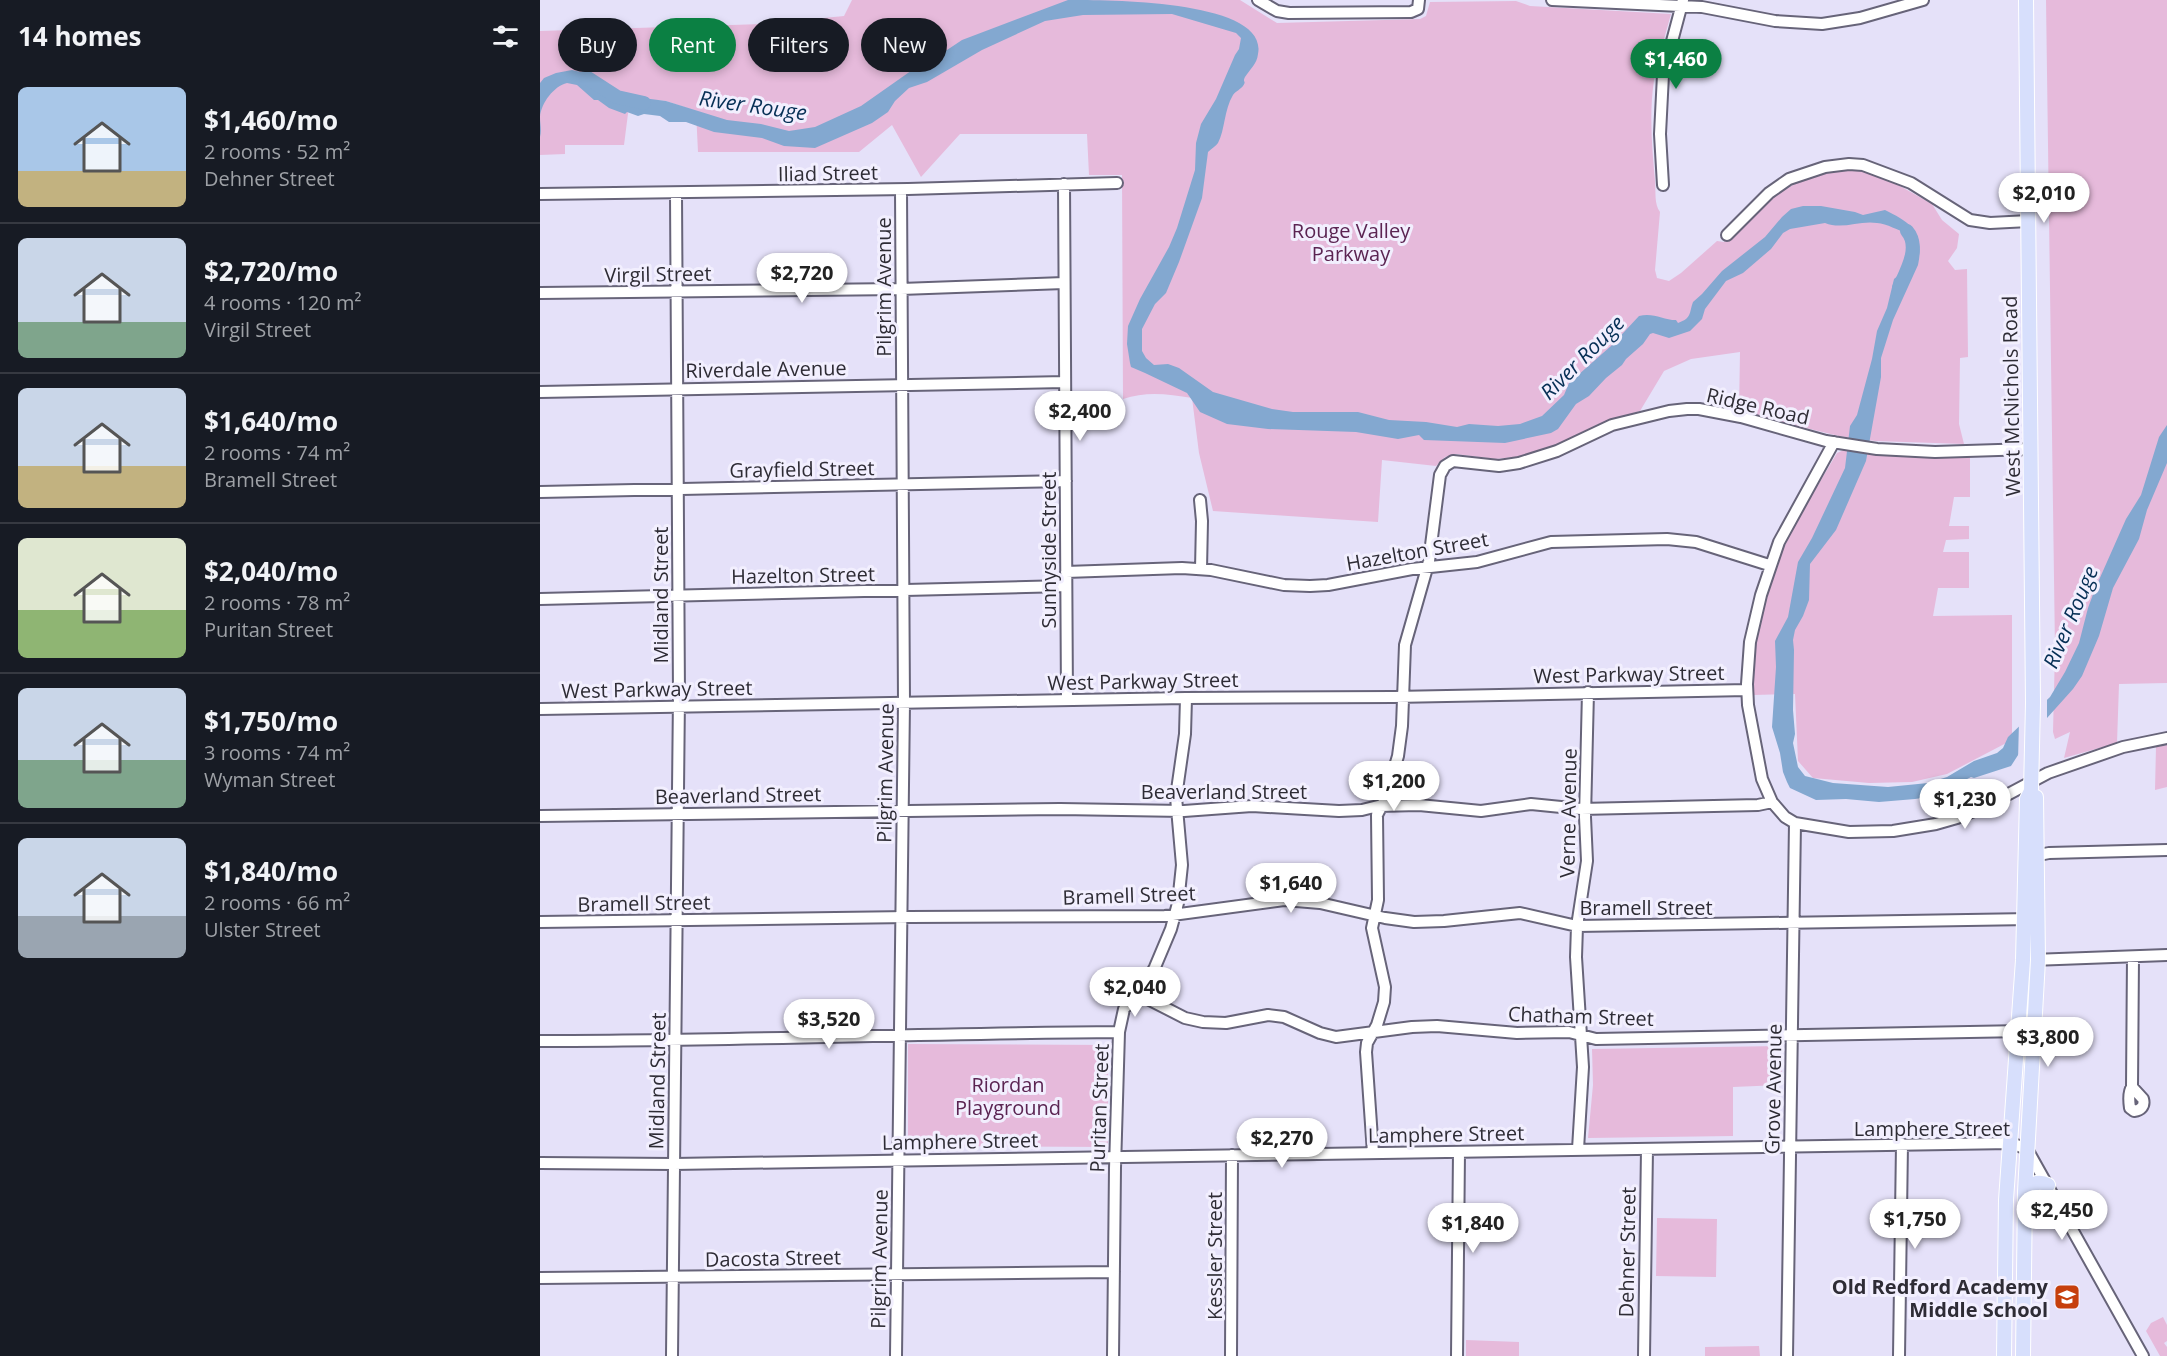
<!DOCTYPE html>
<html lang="en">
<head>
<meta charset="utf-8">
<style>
	:root { --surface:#171b24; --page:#242831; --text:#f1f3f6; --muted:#9ea1a6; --line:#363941; --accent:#0b8043 }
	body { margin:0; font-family:"Open Sans",sans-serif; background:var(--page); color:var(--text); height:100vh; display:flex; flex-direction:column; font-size:22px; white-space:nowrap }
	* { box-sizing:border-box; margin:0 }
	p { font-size:20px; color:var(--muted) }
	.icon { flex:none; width:33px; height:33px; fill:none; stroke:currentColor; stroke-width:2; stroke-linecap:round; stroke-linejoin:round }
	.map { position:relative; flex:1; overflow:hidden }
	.panel { display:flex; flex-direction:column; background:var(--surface); width:540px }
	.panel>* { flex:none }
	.banner { position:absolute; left:18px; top:18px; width:570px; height:54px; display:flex; gap:12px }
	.price { position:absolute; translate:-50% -51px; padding:0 14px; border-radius:21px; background:#fff; color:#222; font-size:20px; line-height:39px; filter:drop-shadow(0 2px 3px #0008) }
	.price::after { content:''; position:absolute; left:50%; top:36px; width:18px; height:14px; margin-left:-9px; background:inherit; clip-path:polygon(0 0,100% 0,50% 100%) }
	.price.active { background:var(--accent); color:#fff }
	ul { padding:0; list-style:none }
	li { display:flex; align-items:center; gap:18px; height:150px; padding:0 18px }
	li+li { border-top:2px solid var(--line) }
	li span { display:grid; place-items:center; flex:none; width:168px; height:120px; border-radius:9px; color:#555 }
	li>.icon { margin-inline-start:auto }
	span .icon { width:72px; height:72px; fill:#fffc; stroke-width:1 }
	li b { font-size:26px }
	h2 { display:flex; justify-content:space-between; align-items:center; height:72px; padding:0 18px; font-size:26px }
	.chip { padding:0 21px; border-radius:27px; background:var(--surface); box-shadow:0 3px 9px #0003; font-size:21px; line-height:54px }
	.chip.active { background:var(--accent); color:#fff }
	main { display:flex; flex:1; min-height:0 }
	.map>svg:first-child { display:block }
</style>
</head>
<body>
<main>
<section class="panel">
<h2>14 homes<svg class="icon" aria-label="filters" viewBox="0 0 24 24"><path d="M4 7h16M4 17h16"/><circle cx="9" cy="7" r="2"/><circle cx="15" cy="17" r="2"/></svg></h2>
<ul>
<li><span style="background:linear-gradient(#a9c7e8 70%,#c2b280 0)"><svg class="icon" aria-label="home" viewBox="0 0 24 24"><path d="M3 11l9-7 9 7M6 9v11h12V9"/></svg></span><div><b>$1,460/mo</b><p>2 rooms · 52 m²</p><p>Dehner Street</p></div></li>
<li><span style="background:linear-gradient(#c9d6e8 70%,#7fa58c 0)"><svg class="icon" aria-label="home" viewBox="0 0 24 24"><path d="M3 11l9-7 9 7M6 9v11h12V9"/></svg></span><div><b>$2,720/mo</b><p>4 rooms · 120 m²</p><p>Virgil Street</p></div></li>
<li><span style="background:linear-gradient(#c9d6e8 65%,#c2b280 0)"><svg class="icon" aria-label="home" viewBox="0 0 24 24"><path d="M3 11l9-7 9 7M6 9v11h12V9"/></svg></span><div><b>$1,640/mo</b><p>2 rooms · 74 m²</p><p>Bramell Street</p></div></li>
<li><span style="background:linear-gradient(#dfe7d0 60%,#8fb573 0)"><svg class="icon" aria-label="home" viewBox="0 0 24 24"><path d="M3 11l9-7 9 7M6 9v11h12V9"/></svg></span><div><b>$2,040/mo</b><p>2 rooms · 78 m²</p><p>Puritan Street</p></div></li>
<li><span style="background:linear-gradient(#c9d6e8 60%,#7fa58c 0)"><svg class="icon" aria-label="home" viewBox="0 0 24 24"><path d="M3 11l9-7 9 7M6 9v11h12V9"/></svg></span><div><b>$1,750/mo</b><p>3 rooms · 74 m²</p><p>Wyman Street</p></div></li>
<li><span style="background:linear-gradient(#c9d6e8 65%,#9aa5b1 0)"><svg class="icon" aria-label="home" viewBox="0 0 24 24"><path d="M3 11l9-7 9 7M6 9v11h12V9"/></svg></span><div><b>$1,840/mo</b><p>2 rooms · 66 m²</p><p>Ulster Street</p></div></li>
</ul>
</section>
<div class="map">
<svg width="1627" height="1356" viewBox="0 0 1627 1356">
	<rect width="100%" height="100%" fill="#e5e1f9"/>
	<path fill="#e6badb" d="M312,0H700L737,23L880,19L886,16L890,2L976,1L990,6L1131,14C1125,36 1118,58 1114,80C1109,114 1112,148 1115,181C1116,192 1114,204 1120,212L1115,270L1117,278L1129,281L1141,273L1177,241L1184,242L1234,196L1253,185L1271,176L1312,167L1344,177L1392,204L1402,220L1419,234L1417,248L1408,261L1415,270L1427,269L1428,357L1420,358L1419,424L1424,444L1336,441L1299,436L1199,412L1200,352L1151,359L1124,371L1100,411L1056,425L1011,448L984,456L955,459L916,454L905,457L896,466L842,460L838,522L673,511L659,453L652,398C628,394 606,391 583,399L582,175H549L547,134H420L381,177L352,125L319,152H158L156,111L126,101L90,98L84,145H25V154L0,155V31L223,24L304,16Z
		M1506,0H1627V683L1579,684L1577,743L1524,758L1530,732L1515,739L1513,732L1515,650Z
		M1304,450L1347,454L1430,456V497H1414L1409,526H1429V539L1406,540L1403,552H1429V588H1398L1393,616L1472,615V740L1407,774L1372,782L1329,783L1273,778L1258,761L1255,694L1214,695C1209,640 1228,579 1252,530C1266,504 1282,479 1297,453Z
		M1627,745V787L1615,790L1616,747Z
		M368,1044L568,1045V1147L368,1146Z
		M1242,1046V1085L1193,1087V1136L1048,1138L1053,1085L1052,1049Z
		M1117,1218L1177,1219L1176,1277L1116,1276Z
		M1623,1317L1627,1325V1341L1624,1343L1627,1347V1356H1620L1606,1331L1611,1323Z
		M926,1340L979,1342V1356H926Z
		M1219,1346L1220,1356H1165V1347Z"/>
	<path fill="#83a8d0" d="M528,0C569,0 729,0 718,54C717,64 710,69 705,77C702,83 707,80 703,86C701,89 696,91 693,95C684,110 685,130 678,143C676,146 671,149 668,152L662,198L639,262L626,293L615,304L602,329V351L606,358L614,365L628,364L639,368L673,392L732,409L753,412H818L849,420L886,422L917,427L929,424L958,426L980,424L1002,416L1024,395L1029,383L1071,346L1099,316C1113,312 1123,320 1136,320L1138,323C1152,318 1149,313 1153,302L1162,294L1182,271L1225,237L1242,217L1251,209L1263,206H1281L1315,212L1323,215L1345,210C1371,223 1385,232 1378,265L1353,320L1341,358V377L1326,461L1296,530L1270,564L1269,600L1263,616L1255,630L1253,640L1254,650L1253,710L1255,734L1253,743L1258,767L1265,776L1293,783L1348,787L1388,783L1407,777L1434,761L1457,753L1463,748L1468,737L1510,697L1525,672L1539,643L1548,608L1555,589L1586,519L1601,495L1619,437L1627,425V463L1607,510L1599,539L1573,588L1559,636L1542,676L1533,689L1489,738L1471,766L1434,778L1431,777L1404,791L1389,797L1375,799L1339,802L1306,799L1276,800L1250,788L1247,782L1243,772L1240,753L1232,727L1236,667L1235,641L1248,617L1258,562L1272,538L1305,468L1310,426L1317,415L1332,359L1337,331L1347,308L1354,279C1358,275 1362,274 1366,271C1378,262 1375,245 1368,234C1358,230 1347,224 1337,223C1320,220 1302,230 1285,223L1250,229L1243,233L1231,249L1203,273L1186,281L1165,309L1162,319L1150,331L1129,338L1113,333L1110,334L1103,344L1086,359L1082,365L1066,378L1049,396L1036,404L1018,429L1011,433L965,443L884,440L879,435L858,439L816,432L728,429L687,424L660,412L647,393L605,373L591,367L590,363L587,344L588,326L600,299L629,247L637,228L655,170L656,143L661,124L676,99L695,55L699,49L701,38L696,33L632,14L543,15L505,21L442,50L387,82L369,88L355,101L348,112L332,123L275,148L244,146L222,138L174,132L146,122H129L120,116L104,114L98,116L87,112L85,114L69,108L58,100H54L37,85L27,83C14,86 1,103 0,117C0,124 2,130 0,137V83L4,78L16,73L32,70L41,72L55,78L62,91L81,101L103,98L126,101L187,120L221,124L249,131L275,127L321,106L395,54L407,50L422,40Z"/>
	<path fill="#e5e1f9" d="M1507,697V722L1492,739L1478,761L1479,721Z"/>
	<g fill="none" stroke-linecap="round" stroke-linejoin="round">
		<path stroke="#83a8d0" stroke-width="14" d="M46,77L77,97L104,103
			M1359,288C1366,272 1381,247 1367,231"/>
		<defs>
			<path id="minor" d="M718,0L737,11L749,13L871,12L878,9L879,0
				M1012,0L1162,7L1235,21L1282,24L1320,18L1383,0
				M524,184L527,700
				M1123,185L1120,134L1123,75L1143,0
				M0,194L368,189L577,183
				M1187,235L1229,193L1249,179L1285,167L1309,164L1323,165L1371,183L1430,220L1450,223L1489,221
				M0,293L361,289L524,283
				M0,392L525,382
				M1294,442L1239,542L1221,595L1210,642L1207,684L1208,705L1222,779L1232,802L1245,817L1255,823L1309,832L1353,831L1396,824L1417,818L1448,805L1508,773L1583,747L1627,738
				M0,492L526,481
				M660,500L662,521L661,569
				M526,572L642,568L671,570L744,585L770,586L788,585L872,569L937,562L1011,542L1127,539L1156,542L1229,565
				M0,599L526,586
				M0,709L646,698L854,697L1207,690
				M0,816L520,809L644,811L712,806L799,811L822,810L838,806L879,805L941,811L991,804L1041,809L1218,805L1232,802
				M1489,857L1509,853L1627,850
				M0,922L369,917L625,916L744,900L780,903L845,918L874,922L904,921L980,913L1037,926L1491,919
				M1492,960L1627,955
				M598,994L645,1018L663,1022L686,1023L728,1015L744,1017L780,1033L796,1037L872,1027L897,1026L977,1033L1029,1032L1056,1039L1484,1031
				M0,1041C193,1041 386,1033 579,1032
				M1592,1087L1603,1099C1605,1106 1601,1110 1594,1111L1590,1108C1589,1101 1588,1092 1592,1087L1593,957
				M1038,1149L1043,1067L1036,957L1037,926L1047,861L1045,817L1048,692
				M833,1153L826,1052L827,1043L837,1025L844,1002L845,987L832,928L838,900L837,815L845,799L858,756L862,726L865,645L889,561L900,475L905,466L913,461L959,466L979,463L1017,451L1072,425L1129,411L1147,409H1159L1201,417L1286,441L1337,449L1395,452L1490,449
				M0,1163L134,1164L584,1157L1471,1143L1487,1149L1603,1356
				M0,1278L574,1272
				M132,1356L139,696L136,194
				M356,1356L364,703L361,190
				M573,1356L575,1168L579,1032L584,1009L606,984L615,967L631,929L638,903L642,865L636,797L645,734L646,698
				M691,1356L692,1155
				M917,1356L919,1152
				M1104,1356L1107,1149
				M1247,1356L1255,823
				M1359,1356L1362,1144"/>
			<path id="major" d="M1485,1192C1491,1184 1498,1180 1508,1185
				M1464,1356L1466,1200L1483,960L1487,799L1491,791L1493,703L1486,0
				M1483,1356L1485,1192L1498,960L1496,797"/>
		</defs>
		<use href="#minor" stroke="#676479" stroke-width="14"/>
		<use href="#major" stroke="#fff" stroke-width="16"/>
		<use href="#minor" stroke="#fff" stroke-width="10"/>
		<use href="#major" stroke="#d7dffc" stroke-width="14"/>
	</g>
	<defs>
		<symbol id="school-square" viewBox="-11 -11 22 22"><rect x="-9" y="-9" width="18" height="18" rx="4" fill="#c63f0c" stroke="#f2effe"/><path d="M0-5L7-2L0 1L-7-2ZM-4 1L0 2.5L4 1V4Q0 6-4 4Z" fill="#fff"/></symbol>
	</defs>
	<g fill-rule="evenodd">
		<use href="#school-square" x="1512" y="1282" width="30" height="30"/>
	</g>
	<g text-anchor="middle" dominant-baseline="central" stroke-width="6" stroke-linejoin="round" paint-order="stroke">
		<g font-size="20" fill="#2e2c35" stroke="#f2effe">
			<text transform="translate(288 173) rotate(-1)">Iliad Street</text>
			<text transform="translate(118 274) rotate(-1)">Virgil Street</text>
			<text transform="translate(343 287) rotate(-90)">Pilgrim Avenue</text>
			<text transform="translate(226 369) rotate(-1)">Riverdale Avenue</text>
			<text transform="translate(1471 396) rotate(-91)">West McNichols Road</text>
			<text transform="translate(1218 406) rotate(13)">Ridge Road</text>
			<text transform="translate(262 469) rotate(-1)">Grayfield Street</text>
			<text transform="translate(508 550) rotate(-90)">Sunnyside Street</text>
			<text transform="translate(877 551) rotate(-10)">Hazelton Street</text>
			<text transform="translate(263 575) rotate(-1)">Hazelton Street</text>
			<text transform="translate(120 595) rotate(-90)">Midland Street</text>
			<text transform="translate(1089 674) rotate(-1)">West Parkway Street</text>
			<text transform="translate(603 681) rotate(-1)">West Parkway Street</text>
			<text transform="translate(117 689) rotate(-1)">West Parkway Street</text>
			<text transform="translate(345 773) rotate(-89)">Pilgrim Avenue</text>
			<text x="684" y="791">Beaverland Street</text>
			<text transform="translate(198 795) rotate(-1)">Beaverland Street</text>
			<text transform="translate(1028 813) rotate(-89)">Verne Avenue</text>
			<text transform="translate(589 895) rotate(-2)">Bramell Street</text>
			<text transform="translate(104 903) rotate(-1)">Bramell Street</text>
			<text x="1106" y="907">Bramell Street</text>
			<text transform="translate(1041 1016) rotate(2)">Chatham Street</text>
			<text transform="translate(117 1081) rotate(-89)">Midland Street</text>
			<text transform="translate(1233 1089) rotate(-89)">Grove Avenue</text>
			<text transform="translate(559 1108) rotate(-88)">Puritan Street</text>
			<text x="1392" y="1128">Lamphere Street</text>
			<text transform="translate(906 1134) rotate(-1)">Lamphere Street</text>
			<text transform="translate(420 1141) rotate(-1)">Lamphere Street</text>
			<text transform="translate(1087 1252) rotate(-89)">Dehner Street</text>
			<text transform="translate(674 1256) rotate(-90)">Kessler Street</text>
			<text transform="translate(233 1258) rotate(-1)">Dacosta Street</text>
			<text transform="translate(339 1259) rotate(-89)">Pilgrim Avenue</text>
		</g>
		<g font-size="20" fill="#5b2452" stroke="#f2effe">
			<text x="811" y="230">Rouge Valley<tspan x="811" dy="23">Parkway</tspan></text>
			<text x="468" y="1084">Riordan<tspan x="468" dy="23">Playground</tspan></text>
		</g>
		<g font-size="20" font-weight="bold" fill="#2e2c35" stroke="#f2effe" text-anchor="end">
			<text x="1508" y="1286">Old Redford Academy<tspan x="1508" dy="23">Middle School</tspan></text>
		</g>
		<g font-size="21" font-style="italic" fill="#062f55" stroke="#f2effe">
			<text transform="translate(213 105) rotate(8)">River Rouge</text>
			<text transform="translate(1042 357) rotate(-45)">River Rouge</text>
			<text transform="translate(1530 617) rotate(-67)">River Rouge</text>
		</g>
	</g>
</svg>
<b class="price active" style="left:1136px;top:90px">$1,460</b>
<b class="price" style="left:1504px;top:224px">$2,010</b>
<b class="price" style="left:262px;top:304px">$2,720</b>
<b class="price" style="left:540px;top:442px">$2,400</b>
<b class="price" style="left:854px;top:812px">$1,200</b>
<b class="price" style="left:1425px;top:830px">$1,230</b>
<b class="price" style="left:751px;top:914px">$1,640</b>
<b class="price" style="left:595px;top:1018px">$2,040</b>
<b class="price" style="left:289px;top:1050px">$3,520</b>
<b class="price" style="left:1508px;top:1068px">$3,800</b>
<b class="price" style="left:742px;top:1169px">$2,270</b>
<b class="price" style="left:1522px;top:1241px">$2,450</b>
<b class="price" style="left:1375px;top:1250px">$1,750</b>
<b class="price" style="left:933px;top:1254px">$1,840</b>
<div class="banner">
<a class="chip">Buy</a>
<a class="chip active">Rent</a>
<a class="chip">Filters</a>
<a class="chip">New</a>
</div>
</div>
</main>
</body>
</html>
